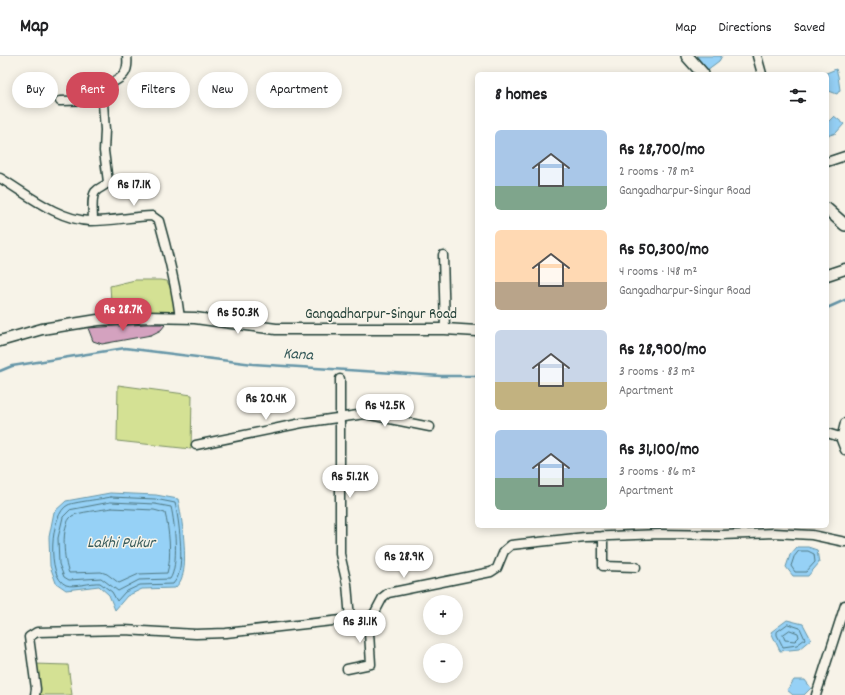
<!DOCTYPE html>
<html lang="en">
<head>
<meta charset="utf-8">
<style>
	:root { --surface:#fff; --page:#f6f6f6; --text:#202124; --muted:#757577; --line:#e0e0e0; --accent:#d1495b }
	body { margin:0; font-family:Dekko,sans-serif; background:var(--page); color:var(--text); height:100vh; display:flex; flex-direction:column; font-size:15px; white-space:nowrap }
	* { box-sizing:border-box; margin:0 }
	p { font-size:13px; color:var(--muted) }
	.icon { flex:none; width:22px; height:22px; fill:none; stroke:currentColor; stroke-width:2; stroke-linecap:round; stroke-linejoin:round }
	.map { position:relative; flex:1; overflow:hidden }
	.drawer { position:absolute; left:475px; top:16px; width:354px; height:456px; display:flex; flex-direction:column; background:var(--surface); border-radius:6px; box-shadow:0 2px 10px #0003 }
	.drawer>* { flex:none }
	.hud { position:absolute; left:12px; top:16px; width:380px; height:36px; display:flex; gap:8px }
	.tools { position:absolute; left:423px; top:539px; display:grid; gap:8px }
	.tools a { display:grid; place-items:center; width:40px; height:40px; border-radius:50%; background:var(--surface); box-shadow:0 2px 10px #0003; font-size:20px }
	.price { position:absolute; translate:-50% -34px; padding:0 9px; border-radius:14px; background:#fff; color:#222; font-size:13px; line-height:26px; filter:drop-shadow(0 1px 2px #0008) }
	.price::after { content:''; position:absolute; left:50%; top:24px; width:12px; height:9px; margin-left:-6px; background:inherit; clip-path:polygon(0 0,100% 0,50% 100%) }
	.price.current { background:var(--accent); color:#fff }
	ul { padding:0; list-style:none }
	li { display:flex; align-items:center; gap:12px; height:100px; padding:0 20px }
	li span { display:grid; place-items:center; flex:none; width:112px; height:80px; border-radius:6px; color:#555 }
	li>.icon { margin-inline-start:auto }
	span .icon { width:48px; height:48px; fill:#fffc; stroke-width:1 }
	li b { font-size:17px }
	h2 { display:flex; justify-content:space-between; align-items:center; height:48px; padding:0 20px; font-size:17px }
	.chip { padding:0 14px; border-radius:18px; background:var(--surface); box-shadow:0 2px 10px #0003; font-size:14px; line-height:36px }
	.chip.current { background:var(--accent); color:#fff }
	header { display:flex; align-items:center; gap:24px; box-sizing:border-box; height:56px; padding:0 20px; background:var(--surface); border-bottom:1px solid var(--line) }
	header strong { font-size:19px }
	nav { display:flex; gap:22px; margin-inline-start:auto; font-size:14px }
	.map>svg:first-child { display:block }
</style>
</head>
<body>
<header>
<strong>Map</strong>
<nav><a>Map</a><a>Directions</a><a>Saved</a></nav>
</header>
<div class="map">
<svg width="845" height="639" viewBox="0 0 845 639">
	<rect width="100%" height="100%" fill="#f7f3e8"/>
	<filter id="ink" filterUnits="userSpaceOnUse"><feTurbulence type="fractalNoise" baseFrequency=".025" numOctaves="2"/><feDisplacementMap in="SourceGraphic" scale="8" xChannelSelector="R" yChannelSelector="G"/><feConvolveMatrix kernelMatrix="1 2 1 2 8 2 1 2 1" color-interpolation-filters="sRGB"/></filter>
	<g filter="url(#ink)">
		<path fill="#d4e194" stroke="#7a8f64" d="M135,224H160L167,225L176,243L177,259L112,260L110,230Z
			M118,329L192,339L191,393L117,385Z
			M33,608L68,609L72,639H38Z"/>
		<path fill="#96d1f6" stroke="#6696a8" d="M697,0H722L719,5L707,14Z
			M836,13L838,20L840,34L837,38L829,35L827,37V18H824Z
			M834,60L844,68L836,77L827,80V67Z
			M110,437L156,439L178,443C182,461 188,506 182,521C181,525 178,529 175,532L142,533L127,540L115,554L109,539L99,530L66,534L56,527L50,510L49,481L54,456L66,445Z
			M797,491H808L817,494L819,507L808,520H793L786,511L790,499Z
			M787,564L803,568L811,583L799,593L780,595L771,576Z
			M794,624H805L811,632L804,639H793L787,634Z"/>
		<g fill="none" stroke-linecap="round" stroke-linejoin="round">
			<path stroke="#4f7882" stroke-width="1" d="M111,441L155,443L175,447C179,463 184,505 178,520C177,523 175,525 173,528L140,529L125,536L117,545L112,536L100,527C91,526 74,532 66,529C46,521 50,457 68,449C74,446 102,443 111,441Z
				M111,446L155,448L171,451C175,467 179,510 170,523L139,524L118,535L101,522L69,524L64,521L59,508L58,482L63,461L70,454Z
				M111,452L154,454L165,457C169,472 172,502 167,517L139,518L119,527L107,518L101,516L69,517C64,506 60,469 72,460C78,456 102,454 111,452Z
				M799,495H808L814,498L815,506L806,516H795L791,510L794,501Z
				M788,568L800,572L805,583L797,589L783,591L777,579V576Z
				M790,574L798,577L799,581L795,585L785,584L783,579Z"/>
			<path stroke="#6696a8" stroke-width="2.5" d="M827,252L845,244
				M0,315L12,310L125,292L253,308L441,320H477"/>
		</g>
		<path fill="#d4a2bf" stroke="#1f3d34" d="M146,268H164L165,269L161,274L151,279L102,288L93,285L88,272Z"/>
		<g fill="none" stroke-linecap="round" stroke-linejoin="round">
			<defs>
				<path id="minor" d="M757,0L762,18
					M60,45L102,44
					M827,106L845,100
					M0,122C27,138 58,164 90,165C111,165 131,161 152,160L159,165C168,197 176,229 180,262
					M93,165C93,157 91,142 95,136C99,131 105,131 108,126L104,95L105,74L102,34C114,22 130,25 127,0
					M443,199L445,273
					M340,323V498L347,528L350,563
					M827,377L840,381L845,394
					M841,383L845,367
					M196,389L302,367L365,358L430,371
					M603,480V510L636,511
					M347,613L371,608L368,561
					M35,639L36,633L29,581L37,576L124,574L196,578L226,577L368,561L374,558L383,541L388,537L491,516L497,512L504,495L511,489L585,481L660,478L721,479L774,477L812,479L845,486
					M816,639L845,549"/>
				<path id="tertiary" d="M827,219L845,213
					M0,285L42,273L98,264L146,261L195,262L276,273H445L477,275"/>
				<path id="secondary" d="M687,0L703,18
					M827,153L845,169"/>
			</defs>
			<use href="#minor" stroke="#1f3d34" stroke-width="11"/>
			<use href="#tertiary" stroke="#1f3d34" stroke-width="13"/>
			<use href="#secondary" stroke="#1f3d34" stroke-width="14"/>
			<use href="#minor" stroke="#f7f3e8" stroke-width="8"/>
			<use href="#tertiary" stroke="#f7f3e8" stroke-width="10"/>
			<use href="#secondary" stroke="#f7f3e8" stroke-width="11"/>
		</g>
	</g>
	<g text-anchor="middle" dominant-baseline="central" stroke-width="3" stroke-linejoin="round" paint-order="stroke">
		<g font-size="15" fill="#1f3d34" stroke="#f7f3e8">
			<text x="381" y="259">Gangadharpur-Singur Road</text>
		</g>
		<g font-size="16" font-style="italic" fill="#375b5b" stroke="#f7f3e8">
			<text transform="translate(298 299) rotate(4)">Kana</text>
			<text x="121" y="487">Lakhi Pukur</text>
		</g>
	</g>
</svg>
<div class="tools">
<a>+</a>
<a>−</a>
</div>
<b class="price" style="left:134px;top:151px">Rs 17.1K</b>
<b class="price current" style="left:123px;top:276px">Rs 28.7K</b>
<b class="price" style="left:238px;top:279px">Rs 50.3K</b>
<b class="price" style="left:266px;top:365px">Rs 20.4K</b>
<b class="price" style="left:385px;top:372px">Rs 42.5K</b>
<b class="price" style="left:350px;top:443px">Rs 51.2K</b>
<b class="price" style="left:404px;top:523px">Rs 28.9K</b>
<b class="price" style="left:360px;top:588px">Rs 31.1K</b>
<div class="hud">
<a class="chip">Buy</a>
<a class="chip current">Rent</a>
<a class="chip">Filters</a>
<a class="chip">New</a>
<a class="chip">Apartment</a>
</div>
<section class="drawer">
<h2>8 homes<svg class="icon" aria-label="filters" viewBox="0 0 24 24"><path d="M4 7h16M4 17h16"/><circle cx="9" cy="7" r="2"/><circle cx="15" cy="17" r="2"/></svg></h2>
<ul>
<li><span style="background:linear-gradient(#a9c7e8 70%,#7fa58c 0)"><svg class="icon" aria-label="home" viewBox="0 0 24 24"><path d="M3 11l9-7 9 7M6 9v11h12V9"/></svg></span><div><b>Rs 28,700/mo</b><p>2 rooms · 78 m²</p><p>Gangadharpur-Singur Road</p></div></li>
<li><span style="background:linear-gradient(#ffd9b3 65%,#b9a48a 0)"><svg class="icon" aria-label="home" viewBox="0 0 24 24"><path d="M3 11l9-7 9 7M6 9v11h12V9"/></svg></span><div><b>Rs 50,300/mo</b><p>4 rooms · 148 m²</p><p>Gangadharpur-Singur Road</p></div></li>
<li><span style="background:linear-gradient(#c9d6e8 65%,#c2b280 0)"><svg class="icon" aria-label="home" viewBox="0 0 24 24"><path d="M3 11l9-7 9 7M6 9v11h12V9"/></svg></span><div><b>Rs 28,900/mo</b><p>3 rooms · 83 m²</p><p>Apartment</p></div></li>
<li><span style="background:linear-gradient(#a9c7e8 60%,#7fa58c 0)"><svg class="icon" aria-label="home" viewBox="0 0 24 24"><path d="M3 11l9-7 9 7M6 9v11h12V9"/></svg></span><div><b>Rs 31,100/mo</b><p>3 rooms · 86 m²</p><p>Apartment</p></div></li>
</ul>
</section>
</div>
</body>
</html>
